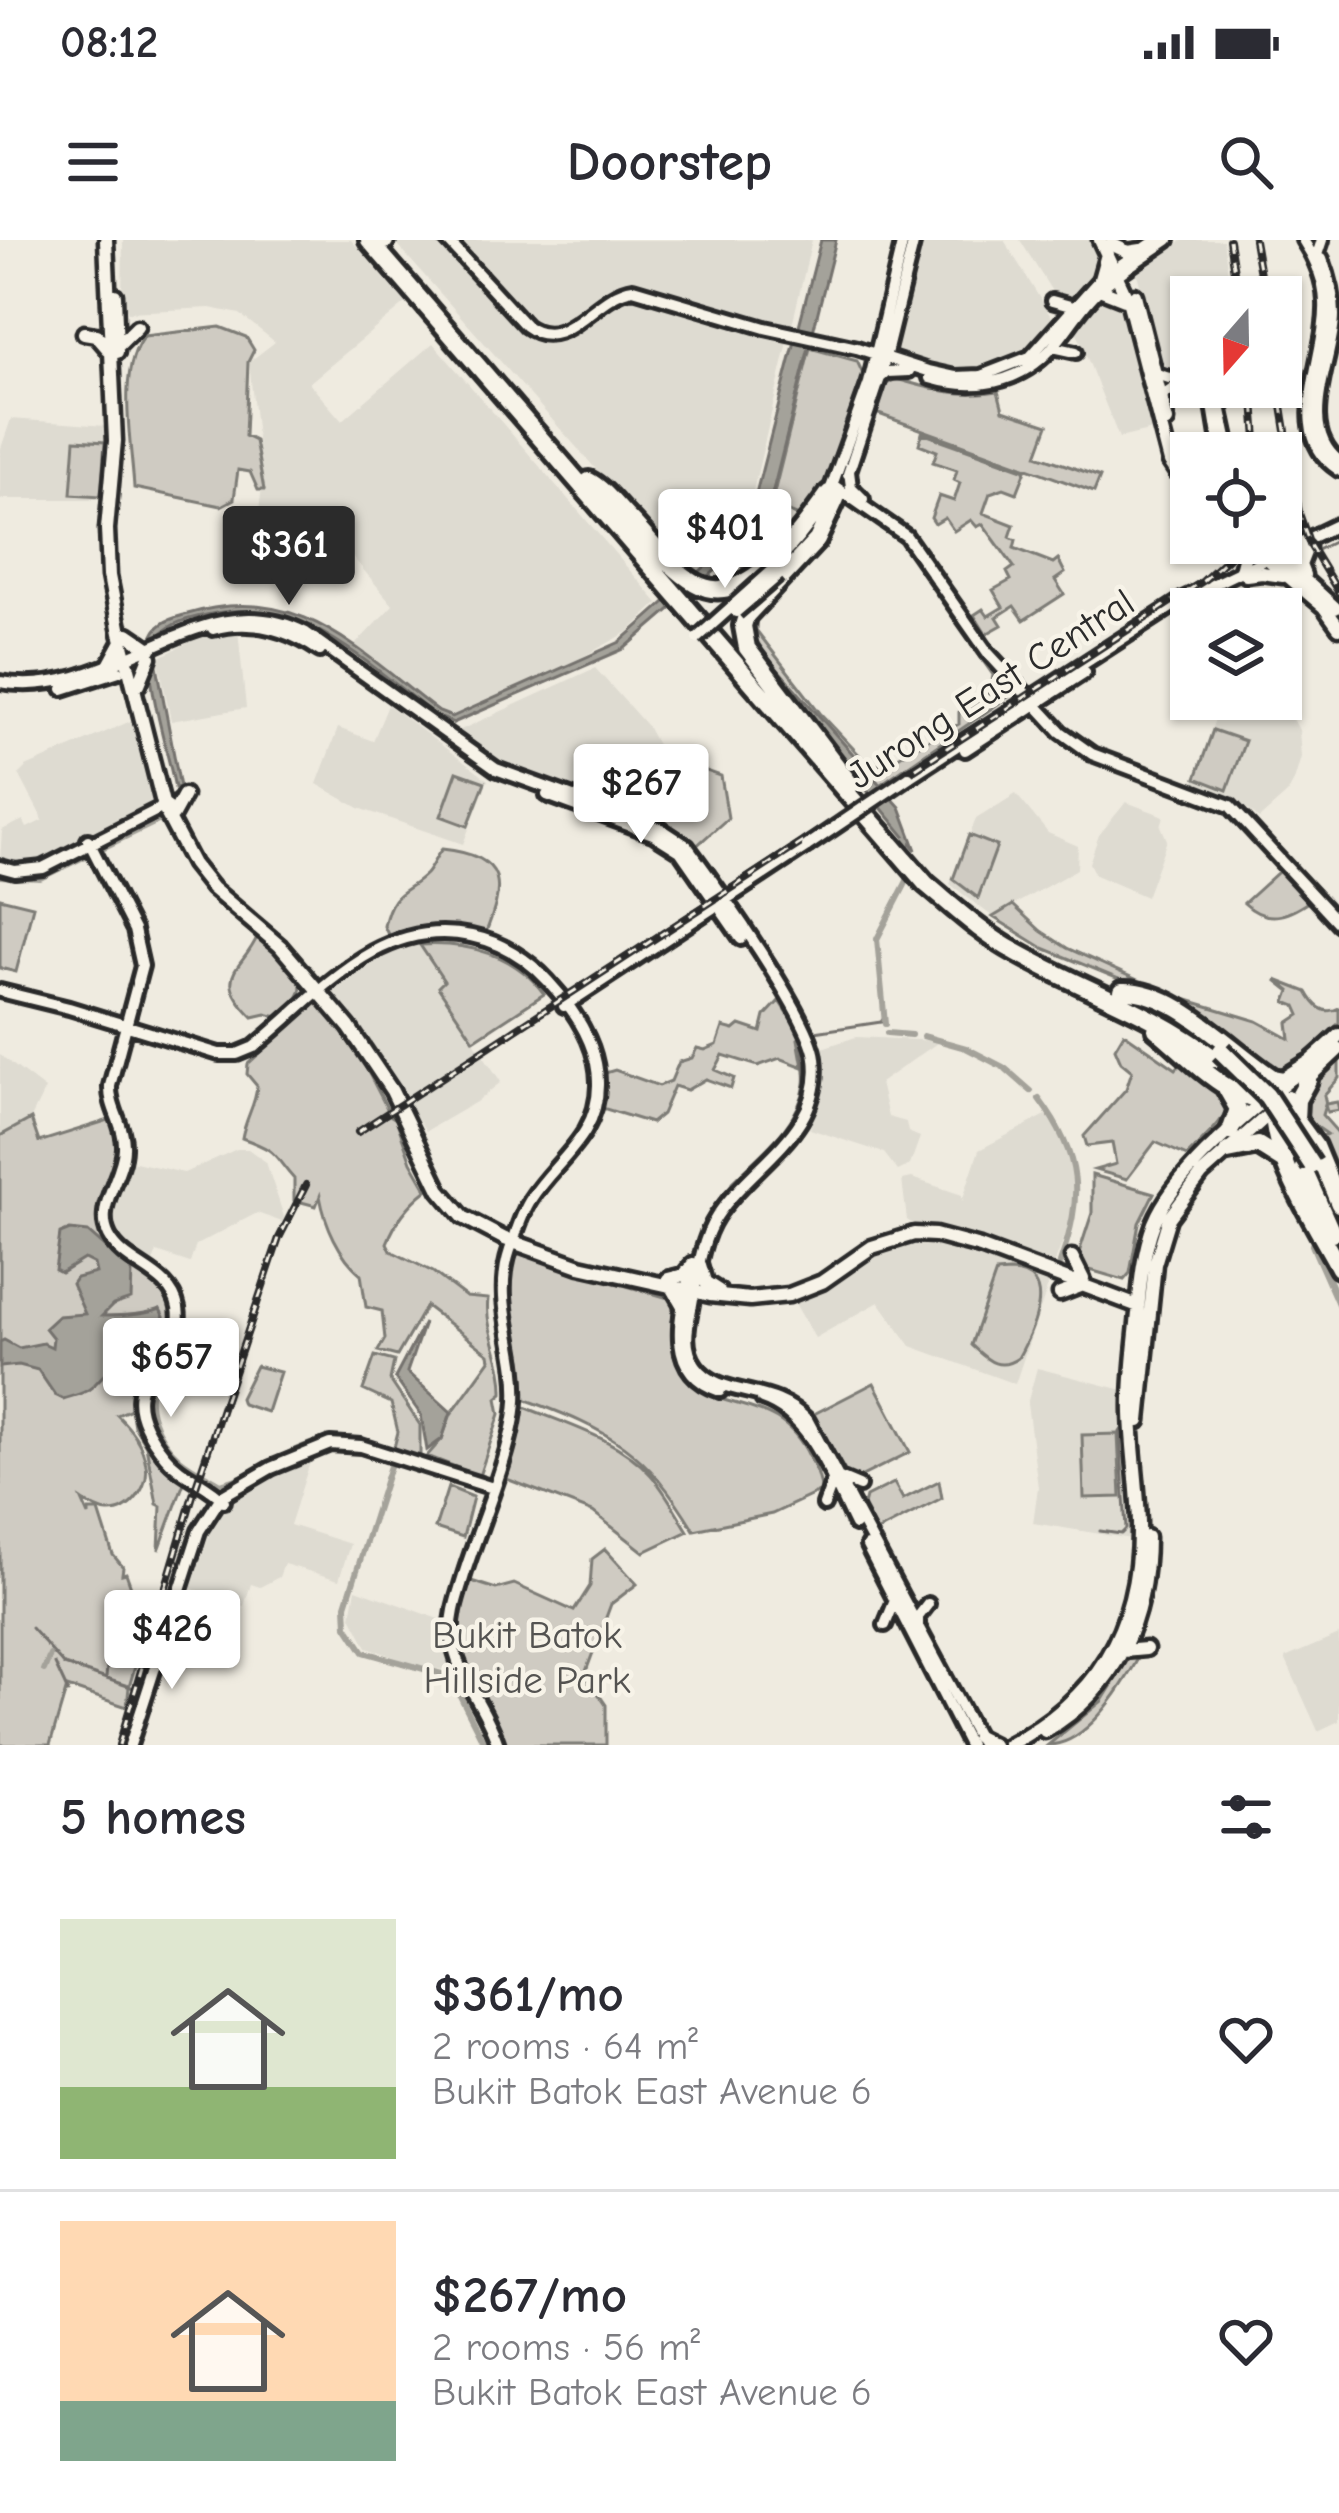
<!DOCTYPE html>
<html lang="en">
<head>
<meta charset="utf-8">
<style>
	:root { --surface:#fff; --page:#f2f2f3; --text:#2b2b33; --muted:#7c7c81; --line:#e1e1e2; --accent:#2b2b2b }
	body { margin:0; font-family:"Comic Neue",sans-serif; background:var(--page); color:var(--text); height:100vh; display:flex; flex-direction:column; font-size:45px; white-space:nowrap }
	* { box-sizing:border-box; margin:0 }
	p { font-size:39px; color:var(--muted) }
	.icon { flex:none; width:66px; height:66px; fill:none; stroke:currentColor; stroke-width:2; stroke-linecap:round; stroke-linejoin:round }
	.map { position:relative; height:1505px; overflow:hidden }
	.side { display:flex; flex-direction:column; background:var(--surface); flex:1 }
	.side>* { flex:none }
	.needle { width:78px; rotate:200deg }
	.buttons { position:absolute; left:1170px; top:36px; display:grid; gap:24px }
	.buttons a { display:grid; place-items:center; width:132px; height:132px; border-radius:0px; background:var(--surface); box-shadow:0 3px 9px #0004; font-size:60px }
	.price { position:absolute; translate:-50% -102px; padding:0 27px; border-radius:12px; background:#fff; color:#222; font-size:39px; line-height:78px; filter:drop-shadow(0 3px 6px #0008) }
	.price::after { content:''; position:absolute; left:50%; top:72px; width:36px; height:27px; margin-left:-18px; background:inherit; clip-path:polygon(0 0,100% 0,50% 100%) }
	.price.current { background:var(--accent); color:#fff }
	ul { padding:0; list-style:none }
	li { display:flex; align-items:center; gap:36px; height:300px; padding:0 60px }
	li+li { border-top:3px solid var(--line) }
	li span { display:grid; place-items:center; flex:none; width:336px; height:240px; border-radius:0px; color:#555 }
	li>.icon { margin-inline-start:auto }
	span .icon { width:144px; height:144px; fill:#fffc; stroke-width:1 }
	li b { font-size:51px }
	h2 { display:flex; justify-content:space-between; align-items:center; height:144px; padding:0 60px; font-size:51px }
	.status { display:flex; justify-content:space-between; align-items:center; height:84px; padding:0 60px; background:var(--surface); direction:ltr }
	.status svg { height:33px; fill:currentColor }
	header { display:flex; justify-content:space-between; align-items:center; height:156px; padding:0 60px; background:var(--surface); font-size:54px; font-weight:800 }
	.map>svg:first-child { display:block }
</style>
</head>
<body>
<div class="status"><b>08:12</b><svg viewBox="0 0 49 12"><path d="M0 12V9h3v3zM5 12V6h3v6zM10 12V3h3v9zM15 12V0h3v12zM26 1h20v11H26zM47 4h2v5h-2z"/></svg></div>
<header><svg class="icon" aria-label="menu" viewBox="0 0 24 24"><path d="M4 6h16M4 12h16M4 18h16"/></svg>Doorstep<svg class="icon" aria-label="search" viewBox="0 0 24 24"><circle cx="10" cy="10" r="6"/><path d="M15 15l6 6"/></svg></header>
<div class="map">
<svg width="1339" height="1505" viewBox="0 0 1339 1505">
	<rect width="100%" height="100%" fill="#efebe0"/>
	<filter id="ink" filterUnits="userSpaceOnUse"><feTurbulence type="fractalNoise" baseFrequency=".00833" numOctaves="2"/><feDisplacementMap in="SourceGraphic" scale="24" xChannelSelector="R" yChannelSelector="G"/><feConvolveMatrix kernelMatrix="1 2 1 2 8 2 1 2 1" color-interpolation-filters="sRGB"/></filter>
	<g filter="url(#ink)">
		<path fill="#dedbd1" d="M123,0H351L406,63L309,143L342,181L433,103L658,363L628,392L579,419L456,475L443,473L354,406L393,365L340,302L317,289L258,280L262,246L249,122L275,102L240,74L210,68L128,72L122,61Z
			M393,0H812L749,268L733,298L693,335L688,333Z
			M922,0H1004L1053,80L1052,86L1017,119L986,131L967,132L896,115L893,110Z
			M1020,0H1090L1115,56L1157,189L1119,198L1076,90Z
			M1183,0H1223L1232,57H1191V128L1171,133L1163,127L1137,34Z
			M11,179L106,186L102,259H0V211Z
			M238,390L246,468L171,481L158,418L211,391Z
			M595,428L647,486L663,516L618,537L596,562L498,525L456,492Z
			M1222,459H1274L1287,468L1299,490L1301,517L1294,541L1287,554L1259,579L1238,561L1193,542Z
			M388,465L488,540L463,604L359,568L317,544L338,488L373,501Z
			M133,480L154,556L148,566L44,619L18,624L0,620L2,590L23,580L27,588L43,580L19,534L26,527Z
			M1016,554L1048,593L1078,606L1077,629L993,677L950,644L976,579Z
			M1126,562L1164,576L1161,586L1167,600L1146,657L1095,635L1089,623L1099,595Z
			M420,705L445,741L439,748L501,842L476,862L426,891L334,754L335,748L366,725L399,709Z
			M856,797L940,801L880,843L888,877L906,882L908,892L920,897L910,925L898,931L884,913L810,889L820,852L822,808Z
			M0,815L45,849L31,878L0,896Z
			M1046,875L1063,900L1075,943L1072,978L1054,1024L939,985H914L907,980L902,940L912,938L962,955V961L979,910Z
			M237,909H248L266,922L284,977L282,982L257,973L196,1005L190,1023L157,1012L152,1025L121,1003L113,987L112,969L131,921L184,933Z
			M919,999L948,1003L1050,1040L1015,1144L911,1106L879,1062L815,1098L793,1060L820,1049L878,1010Z
			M1037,1128L1127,1151L1124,1176L1131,1299L1033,1283L1038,1247L1027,1164Z
			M311,1219L290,1285L350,1304L339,1340L284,1324L279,1337L260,1347L251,1344L244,1366L190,1348L216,1276L230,1261Z
			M356,1349L442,1380V1403L450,1431L415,1425L367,1407L351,1376Z
			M1339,1395V1481L1318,1491L1285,1418Z"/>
		<path fill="#cfcbc2" stroke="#7d7b76" stroke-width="3" d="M220,87L246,97L254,110L248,122L245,196L255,201L264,250H258L250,232L238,230L234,259L221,266L134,248C132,206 116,130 144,96Z
			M810,108L857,121L863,134L826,244L804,278L771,265Z
			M896,139C933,149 958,158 998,151L1003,170L1048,185L1037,215L1100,237L1094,252L876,173L885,145Z
			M922,193L1026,230L1017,253L1004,248L990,253L983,273L1014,285L1010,297L1016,300L1014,308L1053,323L1058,319L1065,333L1055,340L1064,354L1024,380L1014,366L997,377L1002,385L986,394L974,375L983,369L988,376L1003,367L993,350L1011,340L1007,332L1014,327L983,284L977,287L971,280L954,291L945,278L935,284L931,278L939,256L954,261L960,243L954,240L957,230L933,222L937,211L919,204Z
			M75,200L105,202L101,256L71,254Z
			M817,304L802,328L757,373L756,390L820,473L867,523L883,526C909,510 935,496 959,484V472L990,453L993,435L971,404L975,401L1017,451L878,546L765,415L748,386L753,371Z
			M1213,490L1245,501L1227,550L1196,538Z
			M675,520L721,536L728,578L694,608L663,585L609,566L621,548Z
			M457,532L485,542L468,586L441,576Z
			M969,595L997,606L978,658L953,639Z
			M442,609C509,616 505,646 484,697L390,699L384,686C392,648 405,655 426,634C433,626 435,617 442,609Z
			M1287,624L1315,657C1291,675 1268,686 1244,663Z
			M0,658L33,666L16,732L0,728Z
			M1013,665L1041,691L1067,708L1171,755L1257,781L1290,799L1288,783L1300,775L1296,766L1286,762L1290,751L1276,740L1307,752C1314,765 1323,776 1339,768V783L1287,830L1276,834L1158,755L1043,708L993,677Z
			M258,695C289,724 326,742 278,777L266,774L253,777C210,734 243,731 258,695Z
			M420,705C467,702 516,714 544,754L474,800L438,747L444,741Z
			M316,761L321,762L364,824L391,876L396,879L411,922L427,950C410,963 396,980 387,1003L391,1011L433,1032L466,1057L488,1059C484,1089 504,1120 503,1153L497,1158L500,1174L479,1236L427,1216L442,1199L451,1174L490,1120L489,1114L426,1066L397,1116L378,1111L385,1099L382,1071L366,1067L361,1034C339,1016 325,984 320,956L316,966L294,960V939C271,913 280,912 242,898C245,879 256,864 257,846L247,834L248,824Z
			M779,761L802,796L798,799L803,827L780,818L758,826L723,815L715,830L734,838L731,848L706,839L687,850L674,846L662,874L651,883L599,867L602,834L615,830L659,846L671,841L679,822L692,818L697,808L705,810L717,805L723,787L734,790L740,785L761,792L765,776Z
			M1124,793L1176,829L1184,820C1239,869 1239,864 1187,916L1155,902L1127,939L1095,930L1116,924L1112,903L1087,906L1084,896L1126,849L1132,831L1121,822L1115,808Z
			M1339,817V838L1324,855L1326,864L1337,862L1339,870L1327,872L1325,865L1322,875L1339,894V959L1318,898L1327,894L1301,876L1304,850Z
			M31,879L39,902L112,879C129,913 111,957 104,992C124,1011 158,1032 170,1057C199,1115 71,1141 185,1240L159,1310L161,1266L157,1264L146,1206L134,1186L131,1169L117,1175C131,1189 143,1204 146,1225C150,1246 131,1273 108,1272C98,1271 88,1264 82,1260L89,1276V1271H99L113,1315L123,1327L122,1334L126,1333L132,1350L156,1355L129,1447L127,1467L67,1447L50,1505H0V896Z
			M1092,935L1154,953L1139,983L1130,1033L1124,1040L1083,1028L1077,1019L1092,973Z
			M518,1010L585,1034L672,1059C675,1081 667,1100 677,1123C706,1182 775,1145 809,1216C815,1228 821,1238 821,1251L772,1274L694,1290C646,1210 610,1190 524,1159L522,1120L507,1047Z
			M1009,1032C1060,1032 1033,1091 1018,1118C997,1133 985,1117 971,1105L996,1033Z
			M375,1116L394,1121L390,1140L420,1185V1220L393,1211L398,1192L391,1163L363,1150Z
			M256,1126L280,1132L267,1172L242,1164L240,1158Z
			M874,1143L910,1212L854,1240L848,1236L812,1175Z
			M522,1166C565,1184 618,1198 650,1234C665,1250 676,1272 688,1291L644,1312L593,1272L504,1238Z
			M1118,1194L1121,1257L1084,1258L1082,1195Z
			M939,1241L942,1258L876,1292L863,1269L866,1257L894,1243L903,1259Z
			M448,1247L473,1257L463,1297L435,1288Z
			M605,1309L637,1344L611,1364L585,1434L606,1465V1505H503C486,1430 439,1432 468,1340L496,1349L514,1344L574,1371L590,1346L592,1319Z
			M1140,1415C1123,1446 1087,1505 1048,1505L1102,1461L1129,1418Z"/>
		<path fill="#a4a29a" stroke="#74726e" stroke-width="3" d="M821,0H836L767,274L746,333L748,385L765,415L900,567L916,610L753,412L737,365L746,304L624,409L453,483L436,476C369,426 301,353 211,374C193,378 172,381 160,395L156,420L180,547L175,548C167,507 145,443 151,402C154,384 169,379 184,375C297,339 356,409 439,472L452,477L620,402L736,299L750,277Z
			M70,990L88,992L132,1031L131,1059L113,1065L102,1076C120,1076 145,1075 160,1069L165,1079L154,1101L134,1123C111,1122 106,1134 92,1147C85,1154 72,1156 63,1159L55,1155L38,1130L19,1125L0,1127V1102L4,1100L19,1108L43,1103L52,1107L53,1098L45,1088L58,1076L85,1074L72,1044L76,1038L96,1033L94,1024L84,1019L61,1033L55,1030L60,994Z
			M424,1083L407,1132L451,1172L442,1199L427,1210L421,1175L395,1138Z"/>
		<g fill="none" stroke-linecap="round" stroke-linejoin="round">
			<path stroke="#74726e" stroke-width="3" d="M1311,313L1339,299
				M815,792L881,782L884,778
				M732,942C760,914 799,886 805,844C807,828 801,811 802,797
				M1100,1291L1121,1294L1126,1289L1120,1192L1124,1186
				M31,1388L64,1425L134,1448
				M55,1424L68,1452
				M106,1438L107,1427L121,1416L120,1411"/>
			<path stroke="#a4a29a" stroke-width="6" d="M907,614V600
				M0,636L40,638L160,580
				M885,784L877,699L907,641V628
				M887,793L911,795
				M923,796L966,808L1003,827
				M1006,829L1031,851
				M1039,859C1083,918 1083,956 1060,1023
				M157,1134C140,1160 156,1199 180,1219C192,1229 208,1236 221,1244C281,1228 309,1182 377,1204
				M390,1226L346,1365L347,1386L364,1412L445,1435L455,1446L485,1505
				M44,1430L50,1415"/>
			<path stroke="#a4a29a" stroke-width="8" d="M1313,1005L1339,1064"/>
			<defs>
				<path id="secondary" d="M447,0L526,86C565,115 595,54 633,49L765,88L857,108L928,131L955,137L981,136L1030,117L1100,39L1157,0
					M1303,0C1315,18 1324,40 1325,62C1328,116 1282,194 1339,230
					M1318,12L1322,0
					M1322,19C1329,37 1334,56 1334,75C1334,121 1295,186 1339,221
					M1052,61L1074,67
					M1053,107L1076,112
					M1157,134L1169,138L1191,135
					M880,138L887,132L909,131
					M930,138C974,151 1019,144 1051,109C1068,90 1080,67 1099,50C1120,31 1145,16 1168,0
					M1210,147L1218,196L1225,206L1228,203L1216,147
					M1161,157L1174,148L1191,144
					M849,231L851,247L863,259
					M848,234L880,138L914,0
					M833,245L906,296L988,413L1061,492L1092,514L1230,566L1339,684
					M831,248L869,143L903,0
					M213,389C252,378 287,389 320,411
					M0,442C115,462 202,338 306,393L496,529L661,589L687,606C715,644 811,778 815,818C824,892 753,922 717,976C701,1000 697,1036 692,1064C688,1085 682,1107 696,1126C721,1160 771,1142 808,1181L981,1504
					M63,449L119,431
					M965,510L1085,432
					M909,537L1185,358L1339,284
					M547,555L653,594L680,611L741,699
					M88,600L134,690L142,726L110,846C109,869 125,885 124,908C123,938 94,966 109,996C125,1027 171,1031 178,1068C188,1126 96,1131 165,1216C181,1236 207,1243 224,1261
					M0,627L15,631L43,628L167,565
					M0,751L69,768L219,814H237L254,807C318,755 379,676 471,696C501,702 528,719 548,741C574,769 599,806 598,845C598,897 556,920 531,959C521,974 516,994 510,1010C492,1063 519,1106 516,1161C513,1211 479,1286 464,1335C458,1355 450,1376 452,1397C456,1436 487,1468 498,1505
					M564,766L807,606
					M691,1029C680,1074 663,1132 720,1151
					M762,1159C813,1176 832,1240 855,1285
					M840,1238L859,1246
					M824,1265L832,1243
					M867,1306L969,1505
					M885,1385L894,1363
					M918,1387V1377L928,1364
					M130,1505L199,1291L221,1257L271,1228L330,1204L361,1206L493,1248"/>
				<path id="primary" d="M106,0L115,201L107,289L109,336L120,393L165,571L193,624L212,648L280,706L349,787L392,851L440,950L463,977L505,999L580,1026L710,1055L750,1059L789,1055L822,1042L872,1007L914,994L935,995L980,1007L1138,1066
					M1100,0L1128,60L1170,222L1191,254
					M1111,4L1128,12L1141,10
					M1100,39L1107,14
					M1099,49L1127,60
					M115,55L117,112
					M1135,55L1167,181
					M84,93L96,95L108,109
					M117,107L137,87
					M1249,303L1324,367L1339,388
					M1264,303L1335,368
					M1280,303L1296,304
					M1241,330L1248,303
					M1246,335L1262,333L1283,336
					M1304,335L1300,325L1307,307
					M128,394L150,409
					M108,427L121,403
					M139,444L150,417
					M173,575L184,555
					M1302,844L1339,809
					M1072,1017L1083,1039
					M700,1025L705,1042L719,1051
					M668,1039L684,1035L693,1024
					M672,1047L683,1066
					M1060,1054L1081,1046
					M1139,1181L1155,1024L1169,978L1202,934L1278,866
					M1123,1411L1146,1409
					M1045,1491C1117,1449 1147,1379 1147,1297
					M977,1497L993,1505
					M1008,1505C1099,1459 1141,1384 1139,1283C1138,1246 1132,1210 1131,1173C1130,1140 1135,1106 1138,1073C1140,1043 1143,1012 1154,983C1181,917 1286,847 1339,795"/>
				<path id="highway" d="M369,0L926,644C955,668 982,694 1016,712C1085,751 1150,770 1215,819
					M384,0L385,1
					M589,241C604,249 616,266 629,279C649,299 670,329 695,343C746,373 803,288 829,253
					M836,259L817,300L746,376L743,386L747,408L851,545
					M1122,751C1174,748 1232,812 1273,838L1284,840L1308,825
					M1156,789C1192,818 1236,872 1287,859
					M1308,840L1297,860L1296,880L1315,906L1339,964
					M1226,848L1238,869L1230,892
					M1274,864C1267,911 1317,986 1339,1028
					M1228,911L1258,905L1285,922
					M1303,928L1332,993"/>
			</defs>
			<use href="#secondary" stroke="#2b2b2b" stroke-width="20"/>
			<use href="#primary" stroke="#2b2b2b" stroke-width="21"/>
			<use href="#highway" stroke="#2b2b2b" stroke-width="26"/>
			<use href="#secondary" stroke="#f7f3e8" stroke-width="10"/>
			<use href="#primary" stroke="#f7f3e8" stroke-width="12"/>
			<use href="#highway" stroke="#f7f3e8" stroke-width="16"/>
			<defs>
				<path id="rail" d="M1229,0L1238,57
					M1254,0L1264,57
					M1253,147L1258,213
					M1279,147L1299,273L1310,305L1339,353
					M358,892L1203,341L1244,303
					M119,1505L193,1255L279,998L306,945"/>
			</defs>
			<use href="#rail" stroke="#2b2b2b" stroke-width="8"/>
			<use href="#rail" stroke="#f7f3e8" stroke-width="3" stroke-dasharray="9" stroke-linecap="butt"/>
			<defs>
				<path id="secondary-bridge" d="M736,372L779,335
					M697,398L774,329
					M807,606L909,537"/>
				<path id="highway-bridge" d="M1221,811L1267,856L1312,925"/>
			</defs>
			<use href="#secondary-bridge" stroke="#2b2b2b" stroke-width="20" stroke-linecap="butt"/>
			<use href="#highway-bridge" stroke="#2b2b2b" stroke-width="26" stroke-linecap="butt"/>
			<use href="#secondary-bridge" stroke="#f7f3e8" stroke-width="10"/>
			<use href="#highway-bridge" stroke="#f7f3e8" stroke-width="16"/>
		</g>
	</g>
	<g text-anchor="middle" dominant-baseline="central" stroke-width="9" stroke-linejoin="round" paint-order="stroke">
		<g font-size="39" fill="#2b2b2b" stroke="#f7f3e8">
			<text transform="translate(991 449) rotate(-33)">Jurong East Central</text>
		</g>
		<g font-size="39" fill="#545351" stroke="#f7f3e8">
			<text x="527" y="1395">Bukit Batok<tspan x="527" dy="45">Hillside Park</tspan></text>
		</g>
	</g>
</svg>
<div class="buttons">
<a><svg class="needle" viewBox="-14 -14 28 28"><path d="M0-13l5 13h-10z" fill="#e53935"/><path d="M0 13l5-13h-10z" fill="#7c7c81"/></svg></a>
<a><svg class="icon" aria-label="locate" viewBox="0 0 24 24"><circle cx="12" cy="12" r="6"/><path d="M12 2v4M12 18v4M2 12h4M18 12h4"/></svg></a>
<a><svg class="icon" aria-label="layers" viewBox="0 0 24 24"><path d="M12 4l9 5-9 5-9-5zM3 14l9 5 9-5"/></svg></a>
</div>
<b class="price" style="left:725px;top:351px">$401</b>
<b class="price current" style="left:289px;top:368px">$361</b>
<b class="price" style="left:641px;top:606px">$267</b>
<b class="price" style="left:171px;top:1180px">$657</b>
<b class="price" style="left:172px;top:1452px">$426</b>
</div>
<section class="side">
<h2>5 homes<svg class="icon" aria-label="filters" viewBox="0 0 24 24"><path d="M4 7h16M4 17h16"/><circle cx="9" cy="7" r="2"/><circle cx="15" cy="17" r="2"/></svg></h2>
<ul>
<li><span style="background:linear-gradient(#dfe7d0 70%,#8fb573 0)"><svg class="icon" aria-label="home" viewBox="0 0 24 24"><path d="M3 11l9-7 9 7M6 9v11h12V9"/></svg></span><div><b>$361/mo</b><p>2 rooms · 64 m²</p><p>Bukit Batok East Avenue 6</p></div><svg class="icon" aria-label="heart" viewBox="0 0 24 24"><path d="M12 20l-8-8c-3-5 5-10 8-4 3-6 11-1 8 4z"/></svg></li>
<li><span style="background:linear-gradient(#ffd9b3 75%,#7fa58c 0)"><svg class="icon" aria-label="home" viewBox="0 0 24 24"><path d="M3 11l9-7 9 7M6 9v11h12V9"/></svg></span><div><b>$267/mo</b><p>2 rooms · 56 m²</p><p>Bukit Batok East Avenue 6</p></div><svg class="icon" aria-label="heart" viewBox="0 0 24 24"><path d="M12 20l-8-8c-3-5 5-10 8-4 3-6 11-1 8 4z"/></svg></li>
</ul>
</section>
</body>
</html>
